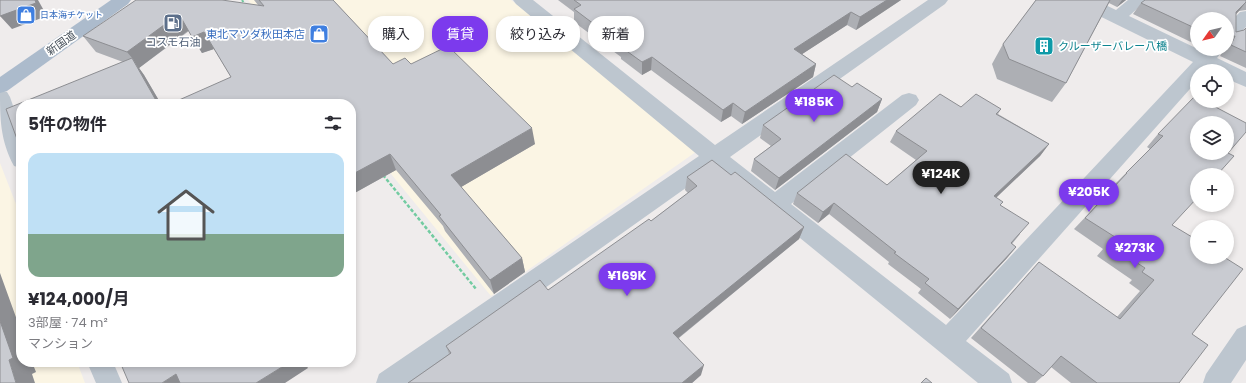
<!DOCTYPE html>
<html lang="ja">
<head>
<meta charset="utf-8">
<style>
	:root { --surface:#fff; --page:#f2f2f3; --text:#2b2b33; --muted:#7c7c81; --line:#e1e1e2; --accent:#7c3aed }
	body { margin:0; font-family:Poppins,"Noto Sans JP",sans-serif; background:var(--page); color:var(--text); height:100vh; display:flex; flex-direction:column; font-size:15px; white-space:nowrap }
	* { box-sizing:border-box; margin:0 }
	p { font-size:13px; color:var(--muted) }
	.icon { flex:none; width:22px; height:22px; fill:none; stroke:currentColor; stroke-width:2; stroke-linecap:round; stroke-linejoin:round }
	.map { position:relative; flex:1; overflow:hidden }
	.sheet { position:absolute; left:16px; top:99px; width:340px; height:268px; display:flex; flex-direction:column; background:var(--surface); border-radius:16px; box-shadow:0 2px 6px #0003 }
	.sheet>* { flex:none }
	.hud { position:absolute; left:368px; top:16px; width:380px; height:36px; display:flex; gap:8px }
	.needle { width:26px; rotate:236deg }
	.fabs { position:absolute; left:1190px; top:12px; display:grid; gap:8px }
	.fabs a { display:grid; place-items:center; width:44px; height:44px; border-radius:50%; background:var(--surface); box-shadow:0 2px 6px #0003; font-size:20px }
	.price { position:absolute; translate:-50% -34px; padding:0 9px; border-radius:14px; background:var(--accent); color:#fff; font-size:13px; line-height:26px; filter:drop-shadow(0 1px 2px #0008) }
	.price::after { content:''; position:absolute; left:50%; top:24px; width:12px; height:9px; margin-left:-6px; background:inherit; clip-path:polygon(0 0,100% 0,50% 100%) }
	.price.current { background:#222; color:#fff }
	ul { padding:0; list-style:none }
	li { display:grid; align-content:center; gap:8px; height:212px; padding:0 12px }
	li+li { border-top:1px solid var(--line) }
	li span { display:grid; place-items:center; height:124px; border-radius:12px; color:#555 }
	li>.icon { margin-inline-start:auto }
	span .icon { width:72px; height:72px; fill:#fffc; stroke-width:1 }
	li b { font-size:17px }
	h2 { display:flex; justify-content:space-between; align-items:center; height:48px; padding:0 12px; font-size:17px }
	.tag { padding:0 14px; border-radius:16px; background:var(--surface); box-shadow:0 2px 6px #0003; font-size:14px; line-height:36px }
	.tag.current { background:var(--accent); color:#fff }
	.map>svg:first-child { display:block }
</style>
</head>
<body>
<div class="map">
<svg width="1246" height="383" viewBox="0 0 1246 383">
	<rect width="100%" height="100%" fill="#efecec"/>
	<path fill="#fbf5e4" d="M248,0H511L700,149L491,296L351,125V104H333Z
		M0,163L21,217V362H77L85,383H0Z"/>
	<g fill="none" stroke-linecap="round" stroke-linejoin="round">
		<path stroke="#72cba1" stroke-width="2" stroke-dasharray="2.5 1.5" stroke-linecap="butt" d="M242,0L246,6"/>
		<path stroke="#72cba1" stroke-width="2.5" stroke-dasharray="3.5 2" stroke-linecap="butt" d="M383,175L476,289"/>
		<path fill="#bdc6cf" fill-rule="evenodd" d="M513,0H533L715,145L928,0H948L945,4L730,157L775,192L902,95L909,93L916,95L919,100L916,105L791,204L946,325L1193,62L1075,4L1072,0H1095L1116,10L1128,0H1147L1129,16L1202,51L1205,49H1224L1217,58L1246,72V87L1227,79V71H1212L1207,69L1206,71H1197V81L966,341L1009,374L1012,383H978L714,168L411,383H376L379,374L699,156L516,4Z
			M1246,11V27L1233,40L1227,42V25L1240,12Z
			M1246,325V360L1231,383H1203L1206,374L1237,329Z"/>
		<path fill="#bdc6cf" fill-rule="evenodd" d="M0,90L7,92L10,97L21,129V168L14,166C0,140 0,118 0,90Z
			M87,362H113L122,383H96Z"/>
		<path fill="#acbbcc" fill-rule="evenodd" d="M111,0H131L128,4L7,91L0,93V77Z"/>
	</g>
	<path fill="#adafb4" d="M254,0H333L393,64H411L535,144L461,187L522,258L525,272L494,294L445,231L443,226L396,170L351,195V104L231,77L214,49L202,53L189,31L139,68L144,75L161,104H21L123,62L96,52L83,36L258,5Z
		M558,0H901L856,30L847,25L802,54L816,64L813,77L742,124L731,116L721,122L651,70L642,75L621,59V57L574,22V12Z
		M1036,0H1126L1117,7L1109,3L1066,83L1052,102L997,79L992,64L1003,44Z
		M1246,0V10L1239,11L1236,14V32L1244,30L1246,28V68L1220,56L1224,49H1227V19H1197V45L1133,14L1141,3Z
		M852,87L882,99L877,112L775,190L751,171L754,159L771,146L760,138L763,125Z
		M961,107L1001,109L998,114L1049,144L1040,156L996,198L1020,234L1012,244L1016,247L1007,258L950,319L918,293L921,289L888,264L889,262L829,214L818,223L793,204L797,193L887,185L916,160L890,142L896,131Z
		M1158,134L1228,153L1172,225L1192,334L1179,383H1071L1051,367L1043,376L1035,383H1028L971,338L1029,273L1117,317L1140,291L1129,283L1132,280L1097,256L1103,249L1074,229L1115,186L1114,185L1150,149L1147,147Z
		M731,175L804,227L799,239L679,338L701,375L692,383H408L449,354L446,346L548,290L651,221L688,193L685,190L687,177Z"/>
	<path fill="#8d8e92" d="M35,0H38L47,16L12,29L0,16Z
		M887,0H901L856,30L860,17Z
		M1122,0H1126L1117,7Z
		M1246,2L1239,11L1227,23L1236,12Z
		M851,12L847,25L790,62L794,49Z
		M179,14L189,30L139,68L144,75L161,104H158L133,59L127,52Z
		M204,32L214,49L202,53L192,37Z
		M652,57L651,70L642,75V62Z
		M816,64L813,77L742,124L745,112Z
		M882,99L877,112L775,190L779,178Z
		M733,103L731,116L721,122L723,110Z
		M532,128L535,144L456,190L451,175Z
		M1049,144L1040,156L986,207L994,196Z
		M390,154L396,170L351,195V175Z
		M834,203L829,214L818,223L823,212Z
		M804,227L799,239L672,343L673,333Z
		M1016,247L1007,258L950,319L958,309Z
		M522,258L525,272L494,294L490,280Z
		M0,273L21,331V362H32L36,372L32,374L35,383H16L9,360L0,321Z
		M290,362H304L308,368L285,383H256Z
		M704,365L701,375L692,383H682Z
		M176,374L188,383H162Z"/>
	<path fill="#c9cbd1" stroke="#8d8e92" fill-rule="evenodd" d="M0,0H35L36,3L0,16Z
		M136,0H222L264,6L259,0H333L393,64L405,58L411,64L448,46L532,128L451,175L522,258L490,280L439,216L441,215L390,154L351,175V104H170L231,77L204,32L192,37L179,14L127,52L83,36Z
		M574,0H887L860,17L851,12L794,49L816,64L745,112L733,103L723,110L652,57L642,62L621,47L623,46L574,9L581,5Z
		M1036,0H1110L1066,83L1009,59L1003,44Z
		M1145,0H1246V2L1236,12V32L1244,30L1246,28V52L1231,45L1235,36L1227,37V19H1197V29L1141,3Z
		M132,58L158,104H21V150L6,109Z
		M834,75L852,87L857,83L882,99L779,178L754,159L781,139L763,125Z
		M940,94L961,107L976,94L1001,109L996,114L1049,144L994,196L1003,202L1000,205L1029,223L1011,243L1016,247L958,309L925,283L929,279L894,253L896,252L834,203L823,212L797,193L846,154L887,185L927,151L896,131Z
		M1195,96L1197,97V101H1204L1246,123V132L1228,153L1234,156L1217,175H1197V198L1172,225L1197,240V257H1224L1243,269L1192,334L1208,345L1179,383H1097L1061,356L1043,376L981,328L1039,262L1120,319L1154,280L1142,272L1145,268L1109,245L1115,237L1085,218L1127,173H1126L1163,136L1158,134ZM1197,123H1227V153H1197Z
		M712,160L731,175L735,172L804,227L673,333L704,365L682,383H408L451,353L446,346L540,280L548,290L649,219L651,221L697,186L687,177Z
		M0,321L13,358L9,360L16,383H0Z
		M120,362H290L256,383H180L176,374L162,383H129Z
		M926,378L932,383H921Z"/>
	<defs>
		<symbol id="shop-square" viewBox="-11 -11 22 22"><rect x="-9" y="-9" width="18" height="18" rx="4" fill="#3f7fe0" stroke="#fff"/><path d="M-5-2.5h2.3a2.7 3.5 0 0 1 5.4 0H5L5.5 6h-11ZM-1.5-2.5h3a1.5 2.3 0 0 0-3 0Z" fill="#fff"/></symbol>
		<symbol id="fuel-square" viewBox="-11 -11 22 22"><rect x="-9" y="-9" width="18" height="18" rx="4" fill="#5c6f8a" stroke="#fff"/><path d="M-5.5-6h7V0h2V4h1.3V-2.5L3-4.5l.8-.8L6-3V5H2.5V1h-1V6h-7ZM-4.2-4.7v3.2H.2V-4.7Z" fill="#fff"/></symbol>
		<symbol id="building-square" viewBox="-11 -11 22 22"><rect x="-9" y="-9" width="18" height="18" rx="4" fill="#0f9aa8" stroke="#fff"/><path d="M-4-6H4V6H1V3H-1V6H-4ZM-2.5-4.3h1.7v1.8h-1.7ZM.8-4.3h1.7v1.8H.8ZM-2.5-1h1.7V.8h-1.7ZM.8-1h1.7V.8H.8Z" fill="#fff"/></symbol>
	</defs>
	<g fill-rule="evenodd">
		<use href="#shop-square" x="15" y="4" width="22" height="22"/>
		<use href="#fuel-square" x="162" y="12" width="22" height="22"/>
		<use href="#shop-square" x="308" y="23" width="22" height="22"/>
		<use href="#building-square" x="1033" y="35" width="22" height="22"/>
	</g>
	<g text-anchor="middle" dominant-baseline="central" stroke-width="3.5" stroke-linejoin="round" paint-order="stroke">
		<g font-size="9" fill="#366cbe" stroke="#fff" text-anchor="start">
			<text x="40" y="15">日本海チケット</text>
		</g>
		<g font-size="11" fill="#366cbe" stroke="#fff" text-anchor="end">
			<text x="305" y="34">東北マツダ秋田本店</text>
		</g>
		<g font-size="11" fill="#4e5e75" stroke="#fff">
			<text x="173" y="42">コスモ石油</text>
		</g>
		<g font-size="11" fill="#454f59" stroke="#fff">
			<text transform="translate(61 43) rotate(-35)">新国道</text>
		</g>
		<g font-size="11" fill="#0d838f" stroke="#fff" text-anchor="start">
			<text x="1058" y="46">クルーザーバレー八橋</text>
		</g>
	</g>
</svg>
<div class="fabs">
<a><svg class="needle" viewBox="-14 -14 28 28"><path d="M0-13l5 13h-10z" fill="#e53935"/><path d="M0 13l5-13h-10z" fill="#7c7c81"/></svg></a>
<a><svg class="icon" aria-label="locate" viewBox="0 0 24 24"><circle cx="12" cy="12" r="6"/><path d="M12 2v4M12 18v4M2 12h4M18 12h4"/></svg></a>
<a><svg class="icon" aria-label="layers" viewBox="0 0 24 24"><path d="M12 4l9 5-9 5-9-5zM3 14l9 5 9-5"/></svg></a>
<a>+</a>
<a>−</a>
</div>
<b class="price" style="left:814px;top:123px">¥185K</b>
<b class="price current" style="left:941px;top:195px">¥124K</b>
<b class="price" style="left:1089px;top:213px">¥205K</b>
<b class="price" style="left:1135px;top:269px">¥273K</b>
<b class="price" style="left:627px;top:297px">¥169K</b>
<div class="hud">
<a class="tag">購入</a>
<a class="tag current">賃貸</a>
<a class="tag">絞り込み</a>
<a class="tag">新着</a>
</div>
<section class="sheet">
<h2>5件の物件<svg class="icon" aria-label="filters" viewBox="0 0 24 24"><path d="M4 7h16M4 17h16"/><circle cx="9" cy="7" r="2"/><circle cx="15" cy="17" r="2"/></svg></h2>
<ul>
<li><span style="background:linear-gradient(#bfe0f5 65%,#7fa58c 0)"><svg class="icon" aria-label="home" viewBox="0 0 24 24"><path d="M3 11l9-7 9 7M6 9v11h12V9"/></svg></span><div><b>¥124,000/月</b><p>3部屋 · 74 m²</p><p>マンション</p></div></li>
</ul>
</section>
</div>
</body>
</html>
